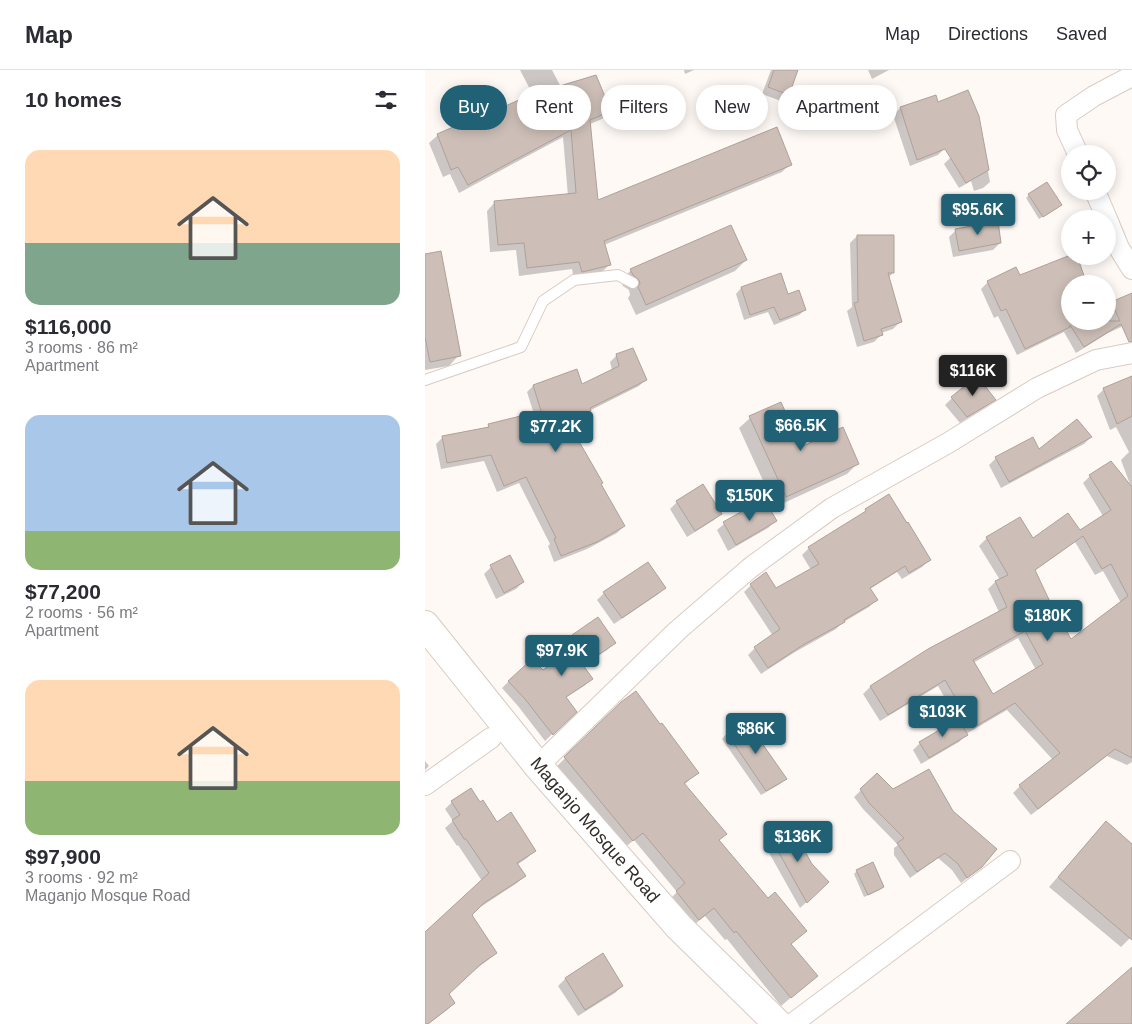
<!DOCTYPE html>
<html lang="en">
<head>
<meta charset="utf-8">
<style>
	:root { --surface:#fff; --page:#f7f7f7; --text:#2b2b33; --muted:#7c7c81; --line:#e1e1e2; --accent:#206176 }
	body { margin:0; font-family:Arial,sans-serif; background:var(--page); color:var(--text); height:100vh; display:flex; flex-direction:column; font-size:19px; white-space:nowrap }
	* { box-sizing:border-box; margin:0 }
	p { font-size:16px; color:var(--muted) }
	.icon { flex:none; width:28px; height:28px; fill:none; stroke:currentColor; stroke-width:2; stroke-linecap:round; stroke-linejoin:round }
	.map { position:relative; flex:1; overflow:hidden }
	.details { display:flex; flex-direction:column; background:var(--surface); width:425px }
	.details>* { flex:none }
	.top-card { position:absolute; left:15px; top:15px; width:475px; height:45px; display:flex; gap:10px }
	.tools { position:absolute; left:636px; top:75px; display:grid; gap:10px }
	.tools a { display:grid; place-items:center; width:55px; height:55px; border-radius:50%; background:var(--surface); box-shadow:0 2px 12px #0003; font-size:25px }
	.price { position:absolute; translate:-50% -42px; padding:0 11px; border-radius:5px; background:var(--accent); color:#fff; font-size:16px; line-height:32px; filter:drop-shadow(0 1px 2px #0008) }
	.price::after { content:''; position:absolute; left:50%; top:30px; width:15px; height:11px; margin-left:-8px; background:inherit; clip-path:polygon(0 0,100% 0,50% 100%) }
	.price.on { background:#222; color:#fff }
	ul { padding:0; list-style:none }
	li { display:grid; align-content:center; gap:10px; height:265px; padding:0 25px }
	li span { display:grid; place-items:center; height:155px; border-radius:15px; color:#555 }
	li>.icon { margin-inline-start:auto }
	span .icon { width:90px; height:90px; fill:#fffc; stroke-width:1 }
	li b { font-size:21px }
	h2 { display:flex; justify-content:space-between; align-items:center; height:60px; padding:0 25px; font-size:21px }
	.pill { padding:0 18px; border-radius:22px; background:var(--surface); box-shadow:0 2px 12px #0003; font-size:18px; line-height:45px }
	.pill.on { background:var(--accent); color:#fff }
	header { display:flex; align-items:center; gap:30px; box-sizing:border-box; height:70px; padding:0 25px; background:var(--surface); border-bottom:1px solid var(--line) }
	header strong { font-size:24px }
	nav { display:flex; gap:28px; margin-inline-start:auto; font-size:18px }
	main { display:flex; flex:1; min-height:0 }
	.map>svg:first-child { display:block }
</style>
</head>
<body>
<header>
<strong>Map</strong>
<nav><a>Map</a><a>Directions</a><a>Saved</a></nav>
</header>
<main>
<section class="details">
<h2>10 homes<svg class="icon" aria-label="filters" viewBox="0 0 24 24"><path d="M4 7h16M4 17h16"/><circle cx="9" cy="7" r="2"/><circle cx="15" cy="17" r="2"/></svg></h2>
<ul>
<li><span style="background:linear-gradient(#ffd9b3 60%,#7fa58c 0)"><svg class="icon" aria-label="home" viewBox="0 0 24 24"><path d="M3 11l9-7 9 7M6 9v11h12V9"/></svg></span><div><b>$116,000</b><p>3 rooms · 86 m²</p><p>Apartment</p></div></li>
<li><span style="background:linear-gradient(#a9c7e8 75%,#8fb573 0)"><svg class="icon" aria-label="home" viewBox="0 0 24 24"><path d="M3 11l9-7 9 7M6 9v11h12V9"/></svg></span><div><b>$77,200</b><p>2 rooms · 56 m²</p><p>Apartment</p></div></li>
<li><span style="background:linear-gradient(#ffd9b3 65%,#8fb573 0)"><svg class="icon" aria-label="home" viewBox="0 0 24 24"><path d="M3 11l9-7 9 7M6 9v11h12V9"/></svg></span><div><b>$97,900</b><p>3 rooms · 92 m²</p><p>Maganjo Mosque Road</p></div></li>
</ul>
</section>
<div class="map">
<svg width="707" height="954" viewBox="0 0 707 954">
	<rect width="100%" height="100%" fill="#fff9f6"/>
	<path fill="#0003" fill-rule="evenodd" d="M95,0H127L136,17L185,41L177,49L165,54L171,132L365,94L357,102L179,175L184,195L176,203L149,210L147,199L94,206L91,180L65,182L62,141L70,132L143,126L138,67L34,123L25,104L18,107L4,73L13,65L35,57L108,25Z
		M259,0H269L260,4Z
		M346,0H372L363,24L356,31L337,24Z
		M443,0H464L447,9Z
		M475,38L520,78L513,85L485,96L468,45Z
		M553,46L565,112L558,118L549,121L546,111L534,118L519,94L526,87Z
		M604,125L632,138L614,149L601,128Z
		M531,160L575,173L568,180L528,187L524,167Z
		M432,166L468,203L463,208L475,252L468,259L456,263V265L449,272L432,277L422,241L427,237L425,173Z
		M0,185L34,285L24,296L0,300Z
		M321,190L310,201L211,245L203,228L205,225L204,220L198,216L196,211L206,200Z
		M355,205L363,226L380,240L374,245L349,255L343,242L319,250L311,224L316,218Z
		M594,206L645,214V251H682V235L707,224V252L683,263L651,283L639,262L592,285L573,246L569,248L556,219L563,212Z
		M202,281L221,309L214,316L164,341L158,347L142,352L199,456L192,463L162,479L129,492L123,476L125,474L94,413L72,422L59,391L16,399L11,374L18,367L60,360L64,355L109,344L102,322L108,316L151,300L156,316L187,300L185,292L191,286Z
		M707,311V692L702,695L682,686L606,745L588,723L595,716L628,690L582,640L541,664V665L534,672L496,694L488,680L495,673L533,651L513,616L455,651L438,624L445,617L503,580L574,542L563,519L570,512L575,510L554,476L562,468L595,448L607,469L654,461L678,446L658,413L665,406L706,417L696,390L704,382L691,357L685,360L672,326L679,319ZM650,472L670,505L678,501L696,533L645,571L626,537L609,501ZM593,568L611,600L567,626L548,593Z
		M527,328L569,329L562,336L535,353L520,335Z
		M355,334L376,378L433,393L422,404L350,437L314,358L325,348Z
		M666,367L659,374L576,418L564,395L571,388L614,381Z
		M339,431L350,451L343,458L303,481L292,460L299,454Z
		M252,432L296,443L289,450L262,467L245,439Z
		M441,440L504,490L497,497L477,509L472,502L445,519L451,530L444,537L417,553L411,559L370,582L336,604L323,585L330,578L348,566L319,522L326,515L351,519L386,500L377,485L384,478L434,447Z
		M85,487L98,512L91,519L71,529L59,504L66,497Z
		M239,518L232,525L189,554L172,530L179,523Z
		M148,566L189,573L182,580L157,596L166,609L159,616L140,628L150,642L120,671L93,636L77,618L84,611L117,602L147,582L141,573Z
		M197,633L272,703L259,715L300,764L293,771L365,874L382,914L356,936L302,869L300,870L280,846L265,858L243,831L252,822L209,770L198,779L131,697Z
		M320,651L360,709L355,714L336,725L297,669L302,663Z
		M0,691L4,696L0,700Z
		M452,705L467,721L556,796L549,803L536,813L527,800L513,788L485,808L469,785V778L473,775L438,739L429,727Z
		M27,732L55,734L71,753L109,781L102,788L92,795L99,806L92,813L51,840L45,845L70,883L63,890L48,901L22,925L29,933L22,940L3,954H0V864L57,811L33,775L32,776L20,758L28,751L20,739Z
		M672,762L707,775V866L696,877L624,817Z
		M345,766L396,819L375,838L338,772Z
		M432,801L458,816L455,820L439,827L429,804Z
		M177,885L197,916L190,923L153,946L133,916L140,909Z"/>
	<path fill="#cdbfb7" stroke="#aea199" fill-rule="evenodd" d="M349,0H373L364,25L343,17Z
		M171,5L186,41L165,50L173,130L352,57L367,95L179,171L186,195L157,202L154,192L102,198L99,173L73,175L69,131L151,123L146,60L43,115L33,97L26,100L12,64L35,54L36,56L105,25Z
		M543,20L554,46L564,100L541,113L520,79L492,90L475,37L511,25L513,32Z
		M622,112L637,135L618,147L603,124Z
		M573,151L576,173L534,181L530,159Z
		M306,155L322,190L221,235L213,217L215,213L214,210L208,205L205,199Z
		M432,165H469V203H463L477,252L456,259L458,265L439,271L429,233L433,232Z
		M16,181L36,286L5,292L0,267V184Z
		M643,186H652L662,214H645V251H695L686,232L707,223V271L704,272L696,254L659,277L645,255V257L600,279L581,239L576,241L562,211L591,197L595,205Z
		M356,203L363,224L374,220L381,240L355,250L349,237L325,245L316,217Z
		M208,278L222,310L165,338L166,341L141,349L178,413L176,414L200,456L172,472L136,486L129,469L131,468L101,407L79,416L66,385L22,393L17,366L64,357L63,354L116,341L108,315L152,299L157,314L194,296L191,284Z
		M552,306L571,330L542,347L526,327Z
		M707,306V346L692,354L678,318Z
		M356,332L376,377L418,357L434,394L361,427L324,346Z
		M652,349L667,367L584,412L570,387L608,367L614,379Z
		M686,391L707,417V688L690,679L613,739L594,715L635,683L590,633L548,658L520,610L463,645L445,616L503,579L582,537L570,511L583,505L561,467L595,447L608,468L643,443L655,460L686,440L664,405ZM658,466L677,499L686,494L703,526L646,569L627,536L610,500ZM600,561L618,594L568,624L548,590Z
		M278,414L297,444L270,461L251,431Z
		M464,424L482,453L483,452L506,490L484,503L480,496L445,518L453,530L419,550L420,552L378,575L343,598L329,577L355,559L325,514L341,502L351,518L394,494L383,477L441,441L440,439Z
		M339,429L352,451L311,475L298,452Z
		M85,485L99,512L79,523L65,495Z
		M223,492L241,518L197,548L178,522Z
		M173,547L191,573L158,595L168,609L141,627L152,642L128,665L100,629L83,611L107,589L118,600L154,575L147,565Z
		M211,621L235,654L237,653L274,703L259,713L302,764L294,770L343,828L350,822L382,861L366,874L393,906L366,928L311,861L309,863L289,838L274,850L251,821L260,813L218,763L208,771L139,687L196,632Z
		M320,649L362,709L341,721L301,662Z
		M533,649L543,665L504,688L494,672Z
		M504,699L528,741L572,779L557,797L542,808L533,794L520,783L492,802L472,773L479,768L444,733L435,719L452,703L468,719Z
		M46,718L55,732L58,730L72,752L86,742L111,781L92,793L101,806L59,833L47,845L72,883L56,894L24,924L30,933L3,954H0V862L64,803L41,769H39L27,750L35,745L26,731Z
		M681,751L707,774V870L633,807Z
		M364,753L387,794L404,812L382,833L344,765Z
		M448,792L459,817L443,825L431,800Z
		M178,883L198,916L160,940L140,908Z
		M707,897V954H641Z"/>
	<g fill="none" stroke-linecap="round" stroke-linejoin="round">
		<defs>
			<path id="lane" d="M0,310L96,277L118,231L149,210L193,205L208,213"/>
			<path id="street" d="M653,84L642,60L641,45L669,26L707,6
				M670,121L682,149
				M682,149L694,178L707,199
				M113,696L253,560L325,498L407,438L523,373L612,318L671,290L707,283
				M0,715L66,668
				M367,954L585,791"/>
			<path id="secondary" d="M0,555L113,696L254,857L353,954"/>
		</defs>
		<use href="#lane" stroke="#d9cbc3" stroke-width="12"/>
		<use href="#street" stroke="#d9cbc3" stroke-width="22"/>
		<use href="#secondary" stroke="#d9cbc3" stroke-width="30"/>
		<use href="#lane" stroke="#fff" stroke-width="10"/>
		<use href="#street" stroke="#fff" stroke-width="20"/>
		<use href="#secondary" stroke="#fff" stroke-width="28"/>
	</g>
	<g text-anchor="middle" dominant-baseline="central" stroke-width="4.5" stroke-linejoin="round" paint-order="stroke">
		<g font-size="18" fill="#322c29" stroke="#fff">
			<text transform="translate(170 760) rotate(49)">Maganjo Mosque Road</text>
		</g>
	</g>
</svg>
<div class="tools">
<a><svg class="icon" aria-label="locate" viewBox="0 0 24 24"><circle cx="12" cy="12" r="6"/><path d="M12 2v4M12 18v4M2 12h4M18 12h4"/></svg></a>
<a>+</a>
<a>−</a>
</div>
<b class="price" style="left:553px;top:166px">$95.6K</b>
<b class="price on" style="left:548px;top:327px">$116K</b>
<b class="price" style="left:376px;top:382px">$66.5K</b>
<b class="price" style="left:131px;top:383px">$77.2K</b>
<b class="price" style="left:325px;top:452px">$150K</b>
<b class="price" style="left:623px;top:572px">$180K</b>
<b class="price" style="left:137px;top:607px">$97.9K</b>
<b class="price" style="left:518px;top:668px">$103K</b>
<b class="price" style="left:331px;top:685px">$86K</b>
<b class="price" style="left:373px;top:793px">$136K</b>
<div class="top-card">
<a class="pill on">Buy</a>
<a class="pill">Rent</a>
<a class="pill">Filters</a>
<a class="pill">New</a>
<a class="pill">Apartment</a>
</div>
</div>
</main>
</body>
</html>
